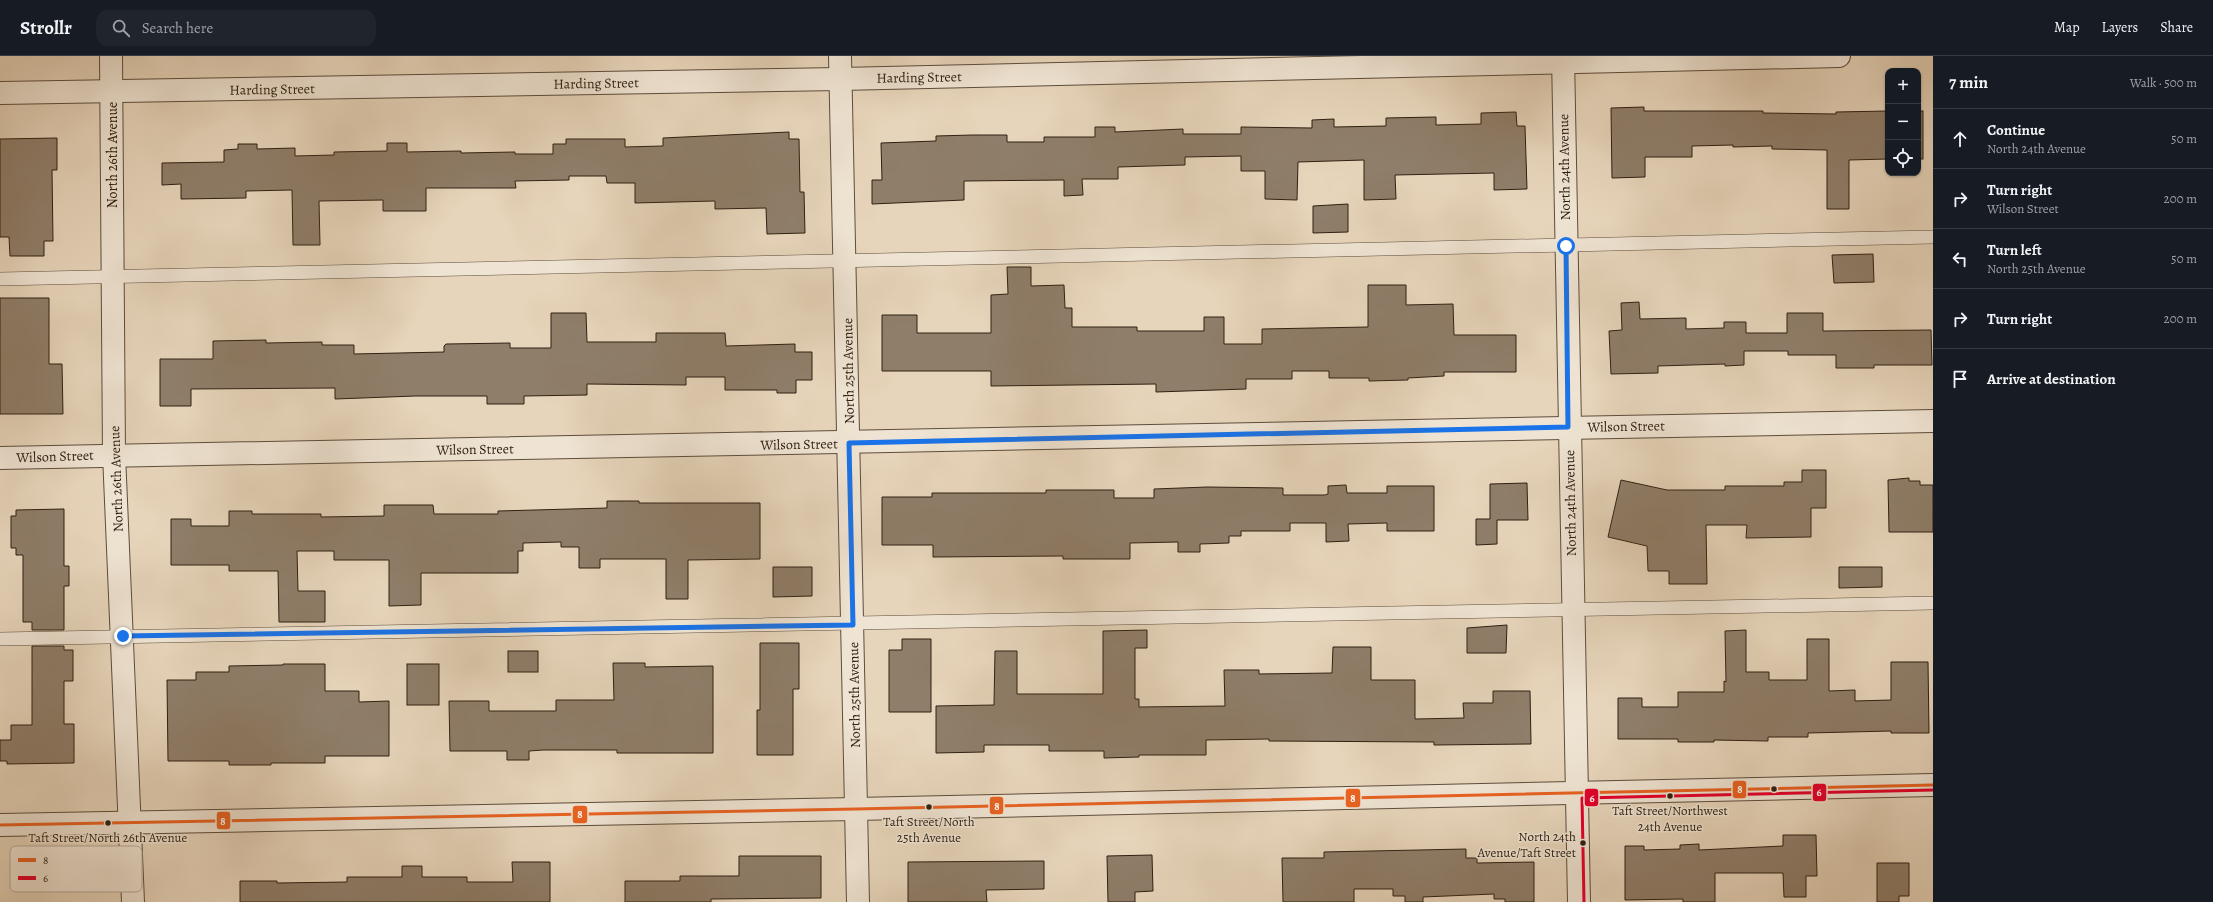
<!DOCTYPE html>
<html lang="en">
<head>
<meta charset="utf-8">
<style>
	:root { --surface:#171b24; --page:#20242c; --text:#f1f3f6; --muted:#9ea1a6; --line:#363941 }
	body { margin:0; font-family:Alegreya,serif; background:var(--page); color:var(--text) }
	.controls { position:absolute; right:12px; top:12px; display:grid; overflow:hidden; border-radius:8px; box-shadow:0 1px 3px #0004 }
	.controls button { width:36px; height:36px; display:grid; place-items:center; padding:0; border:0; border-bottom:1px solid var(--line); background:var(--surface); color:var(--text); font:20px sans-serif }
	.stop { position:absolute; width:12px; height:12px; margin:-9px; border:3px solid #1a73e8; border-radius:50%; background:#fff }
	.stop.end { background:#1a73e8; border-color:#fff; box-shadow:0 1px 4px #0008 }
	.list { margin:0; padding:0; list-style:none }
	h2 { display:flex; justify-content:space-between; align-items:center; height:52px; margin:0; padding:0 16px; font-size:17px }
	h2 small { font-size:13px; font-weight:400; color:var(--muted) }
	.list li { display:grid; grid-template-columns:26px 1fr auto; gap:12px; align-items:center; box-sizing:border-box; height:60px; padding:0 16px; border-top:1px solid var(--line) }
	.list b { display:block; font-size:15px; white-space:nowrap }
	.list p { margin:0; font-size:13px; white-space:nowrap; color:var(--muted) }
	.list em { font-size:13px; font-style:normal; color:var(--muted) }
	.icon { flex:none; width:22px; height:22px; fill:none; stroke:currentColor; stroke-width:2; stroke-linecap:round; stroke-linejoin:round }
	.map { position:relative; flex:none; width:1933px; height:846px; overflow:hidden }
	header { display:flex; align-items:center; gap:24px; box-sizing:border-box; height:56px; padding:0 20px; background:var(--surface); border-bottom:1px solid var(--line) }
	header strong { font-size:19px }
	nav { display:flex; gap:22px; margin-inline-start:auto; font-size:14px }
	.search { width:280px; height:36px; background:var(--page); display:flex; align-items:center; gap:10px; box-sizing:border-box; padding:0 14px; border-radius:12px; color:var(--muted); font-size:15px }
	main { display:flex }
	aside { flex:1; background:var(--surface) }
	.map>svg:first-child { display:block }
	.building { fill:#8f7e6a; stroke:#2f2012 }
	.lines { fill:none; stroke-linecap:round; stroke-linejoin:round }
	.service-casing { stroke:#5d4d3c; stroke-width:14 }
	.minor-casing { stroke:#5d4d3c; stroke-width:24 }
	.tertiary-casing { stroke:#5d4d3c; stroke-width:24 }
	.service { stroke:#efe4d3; stroke-width:13 }
	.minor { stroke:#efe4d3; stroke-width:22 }
	.tertiary { stroke:#efe4d3; stroke-width:22 }
	.bus-1-casing { stroke:#efe4d3; stroke-width:6 }
	.bus-2-casing { stroke:#efe4d3; stroke-width:6 }
	.bus-1 { stroke:#e86221; stroke-width:3 }
	.bus-2 { stroke:#e4002b; stroke-width:3 }
	.route { stroke:#1a73e8; stroke-width:5 }
	.bus-dot { fill:#2f2012; stroke:#efe4d3; stroke-width:1.5 }
	.labels { text-anchor:middle; stroke-width:3; stroke-linejoin:round; paint-order:stroke }
	.bus-label { font-size:13px; fill:#2f2012; stroke:#efe4d3 }
	.street-label { font-size:14px; fill:#2f2012; stroke:#efe4d3 }
	.key { fill:#efe4d3; stroke:#b5a999; stroke-width:1 }
	.key-label { font-size:11px; fill:#2f2012 }
	.line-badge { stroke:#efe4d3; stroke-width:1.5 }
	.badge-label { font-size:11px; text-anchor:middle; font-weight:bold; fill:#fff }
</style>
</head>
<body>
<header>
<strong>Strollr</strong>
<div class="search"><svg class="icon" aria-label="search" viewBox="0 0 24 24"><circle cx="10" cy="10" r="6"/><path d="M15 15l6 6"/></svg>Search here</div>
<nav><a>Map</a><a>Layers</a><a>Share</a></nav>
</header>
<main>
<div class="map">
<svg width="1933" height="846" viewBox="0 0 1933 846">
	<rect width="100%" height="100%" fill="#e7d5bb"/>
	<filter id="stains"><feTurbulence type="fractalNoise" baseFrequency=".005" numOctaves="4"/><feColorMatrix values="0 0 0 0 .2 0 0 0 0 .09 0 0 0 0 .02 0 0 0 .5 -.17"/></filter>
	<radialGradient id="worn" r=".72"><stop offset=".6" stop-color="#630" stop-opacity="0"/><stop offset="1" stop-color="#630" stop-opacity=".3"/></radialGradient>
	<!-- building -->
	<g class="building">
		<polygon points="1644,51 1644,55 1763,55 1763,57 1836,58 1836,56 1888,55 1888,103 1849,104 1849,153 1827,153 1827,94 1772,93 1772,90 1733,91 1733,89 1692,90 1692,101 1645,101 1645,121 1612,122 1611,52"/>
		<rect x="1918" y="55" width="5" height="48"/>
		<polygon points="1516,56 1517,70 1525,70 1527,133 1494,134 1494,117 1395,119 1396,143 1364,144 1364,104 1298,106 1297,144 1265,143 1265,115 1241,115 1241,100 1185,101 1185,109 1118,111 1118,123 1082,123 1083,139 1064,140 1064,124 964,125 964,144 872,148 872,124 882,124 881,87 936,85 936,80 972,79 1007,79 1007,86 1044,86 1044,81 1095,81 1095,71 1115,71 1115,76 1183,73 1183,78 1241,78 1241,71 1312,72 1312,64 1334,63 1334,71 1386,70 1386,62 1436,61 1436,69 1481,68 1481,57"/>
		<polygon points="789,76 789,83 799,83 800,136 804,136 805,177 767,178 766,152 715,153 715,145 635,147 635,127 607,127 606,120 569,120 569,124 515,125 516,132 426,132 426,155 383,155 383,144 319,145 320,189 293,189 292,134 246,135 246,142 181,143 181,128 162,129 162,107 224,106 224,94 238,93 238,88 257,88 257,93 295,92 295,100 334,99 334,96 387,95 387,87 407,87 407,96 461,95 461,97 515,96 515,98 553,98 553,88 566,88 566,83 625,83 625,91 663,90 663,82"/>
		<polygon points="57,82 57,114 52,114 53,185 44,185 44,200 10,200 9,181 0,181 0,83"/>
		<polygon points="1348,148 1348,176 1313,177 1313,150"/>
		<polygon points="1873,198 1874,226 1834,227 1832,199"/>
		<polygon points="1007,211 1031,211 1031,230 1064,229 1065,252 1072,252 1072,271 1137,271 1137,275 1204,275 1204,261 1224,261 1224,288 1262,288 1262,273 1368,271 1368,229 1406,229 1406,249 1453,248 1454,279 1516,279 1516,316 1444,316 1444,320 1408,322 1408,324 1369,325 1369,322 1329,322 1329,315 1292,315 1292,323 1246,323 1246,333 1156,336 1156,328 991,330 991,315 882,315 882,259 917,259 917,277 991,277 991,239 1008,238"/>
		<polygon points="0,242 49,242 49,308 62,308 63,358 0,358"/>
		<polygon points="1639,246 1640,263 1686,262 1686,273 1724,272 1724,266 1746,266 1746,277 1787,277 1787,257 1823,257 1823,275 1931,274 1932,309 1874,309 1874,312 1836,312 1836,299 1788,299 1788,295 1744,295 1744,309 1725,310 1725,308 1658,310 1658,317 1611,318 1609,275 1622,274 1621,247"/>
		<polygon points="551,257 586,257 587,286 656,286 656,277 725,277 726,290 795,288 795,296 812,296 812,324 796,324 796,337 777,337 777,334 725,334 725,321 686,321 686,329 587,328 587,339 524,340 524,348 487,348 487,340 415,340 335,343 335,332 191,333 191,350 160,350 160,303 213,303 213,285 266,284 266,287 322,286 322,289 354,289 354,298 444,296 444,290 446,288 510,287 510,292 551,292"/>
		<polygon points="1802,414 1826,414 1826,452 1811,452 1811,481 1746,482 1747,469 1706,469 1707,528 1669,528 1669,515 1648,515 1647,490 1608,481 1621,424 1667,434 1725,434 1725,430 1784,430 1784,426 1802,426"/>
		<polygon points="1909,422 1909,425 1920,425 1920,429 1933,429 1933,476 1889,476 1888,424"/>
		<polygon points="1527,427 1528,464 1497,464 1497,488 1476,489 1476,463 1490,463 1490,428"/>
		<polygon points="1346,429 1347,437 1387,437 1387,430 1434,430 1434,475 1387,475 1387,467 1348,468 1349,485 1326,486 1326,467 1290,467 1290,475 1241,475 1241,480 1229,480 1229,487 1200,488 1200,496 1178,496 1178,486 1130,487 1130,503 1063,503 1063,500 933,501 933,489 882,489 882,441 932,441 932,437 1046,437 1046,434 1114,434 1114,442 1154,442 1154,433 1207,431 1283,432 1283,439 1325,439 1328,438 1328,430"/>
		<polygon points="607,445 639,445 639,447 760,447 760,503 688,504 688,543 666,543 666,503 600,503 600,512 579,512 579,491 561,491 561,486 523,487 523,495 518,495 518,517 421,517 421,549 389,550 389,504 334,504 334,495 297,495 298,535 325,535 325,566 279,566 278,515 229,515 229,509 171,509 171,463 191,463 191,470 229,470 229,455 252,455 252,458 321,458 321,461 384,460 384,449 433,449 434,458 498,458 498,455 607,452"/>
		<polygon points="64,453 64,510 69,510 69,530 64,530 64,574 32,574 32,566 23,566 23,499 16,499 16,492 11,492 11,460 16,460 16,454"/>
		<polygon points="773,511 812,511 812,540 773,541"/>
		<polygon points="1839,511 1882,511 1882,531 1839,532"/>
		<polygon points="1507,569 1506,597 1467,597 1467,572"/>
		<polygon points="1147,574 1147,592 1135,592 1135,643 1139,643 1139,651 1225,650 1224,614 1259,614 1259,618 1332,617 1333,591 1371,591 1371,624 1415,624 1415,663 1464,662 1463,647 1493,647 1493,635 1530,635 1531,688 1434,689 1434,686 1269,685 1269,683 1206,684 1206,699 1139,699 1139,701 1104,702 1104,695 1049,695 1049,689 984,689 984,696 936,697 936,650 994,649 995,595 1017,595 1017,638 1103,638 1103,575"/>
		<polygon points="1746,574 1746,616 1769,616 1769,624 1807,624 1807,583 1829,583 1829,635 1855,634 1855,645 1891,644 1891,606 1928,606 1929,677 1891,677 1891,675 1808,677 1808,681 1768,681 1768,685 1714,684 1714,686 1678,686 1678,683 1618,683 1618,642 1642,642 1642,651 1678,651 1678,636 1724,636 1724,625 1726,626 1725,575"/>
		<polygon points="902,583 931,583 931,656 889,656 889,594 902,594"/>
		<polygon points="760,587 799,587 799,633 793,633 793,699 757,699 757,654 760,654"/>
		<polygon points="32,590 64,590 64,594 73,594 73,625 64,625 64,668 74,668 74,707 7,708 7,705 0,705 0,684 11,684 11,669 32,669"/>
		<rect x="508" y="595" width="30" height="21"/>
		<polygon points="613,607 645,607 645,611 713,610 713,697 617,697 617,694 543,694 529,695 529,704 507,704 507,695 450,695 449,645 489,645 489,655 556,655 556,644 614,644"/>
		<polygon points="283,608 325,608 325,635 359,635 359,646 389,645 389,700 325,700 325,707 271,707 271,709 229,709 229,705 168,705 167,624 196,624 196,616 229,616 229,610 283,609"/>
		<rect x="407" y="608" width="32" height="41"/>
		<polygon points="1783,779 1816,779 1817,820 1806,820 1806,841 1784,841 1783,817 1715,817 1715,846 1683,846 1683,843 1625,844 1625,790 1644,790 1644,794 1680,793 1680,789 1699,788 1699,794 1783,790"/>
		<polygon points="1466,793 1466,802 1477,802 1477,807 1534,806 1534,846 1505,846 1505,843 1494,843 1494,838 1423,841 1423,846 1405,846 1405,840 1393,840 1393,833 1354,833 1354,846 1283,846 1282,802 1324,802 1324,796"/>
		<polygon points="1152,799 1153,835 1135,836 1135,846 1108,846 1107,800"/>
		<polygon points="739,800 821,800 821,842 711,843 711,846 625,846 625,825 680,825 680,820 739,820"/>
		<polygon points="1044,805 1044,833 986,834 987,846 908,846 908,806"/>
		<polygon points="512,806 550,806 550,846 240,846 240,825 277,825 277,827 347,826 347,821 402,821 402,810 422,810 422,821 467,821 467,826 513,826"/>
		<polygon points="1877,807 1909,807 1909,840 1899,840 1899,846 1877,846"/>
	</g>
	<g class="lines">
		<defs>
			<g id="service">
				<polyline points="0,223 1933,181"/>
				<polyline points="0,583 1933,547"/>
			</g>
			<g id="minor">
				<polyline points="840,0 858,846"/>
				<polyline points="0,37 840,23 1839,0"/>
				<polyline points="0,402 1933,365"/>
			</g>
			<g id="tertiary">
				<polyline points="111,0 114,398 133,846"/>
				<polyline points="1563,0 1579,846"/>
				<polyline points="0,769 856,753 1933,729"/>
			</g>
		</defs>
		<!-- service casing -->
		<use href="#service" class="service-casing"/>
		<!-- minor casing -->
		<use href="#minor" class="minor-casing"/>
		<!-- tertiary casing -->
		<use href="#tertiary" class="tertiary-casing"/>
		<!-- service -->
		<use href="#service" class="service"/>
		<!-- minor -->
		<use href="#minor" class="minor"/>
		<!-- tertiary -->
		<use href="#tertiary" class="tertiary"/>
		<defs>
			<polyline id="bus-1" points="0,769 856,753 1933,729"/>
			<polyline id="bus-2" points="1584,846 1582,742 1933,734"/>
		</defs>
		<!-- bus-1 casing -->
		<use href="#bus-1" class="bus-1-casing"/>
		<!-- bus-2 casing -->
		<use href="#bus-2" class="bus-2-casing"/>
		<!-- bus-1 -->
		<use href="#bus-1" class="bus-1"/>
		<!-- bus-2 -->
		<use href="#bus-2" class="bus-2"/>
	</g>
	<g class="lines">
		<!-- route -->
		<polyline class="route" points="123,580 853,569 849,387 1568,371 1566,190"/>
	</g>
	<!-- markers -->
	<g class="bus-dot">
		<circle cx="1774" cy="733" r="3.5"/>
		<circle cx="1670" cy="740" r="3.5"/>
		<circle cx="929" cy="751" r="3.5"/>
		<circle cx="108" cy="767" r="3.5"/>
		<circle cx="1583" cy="787" r="3.5"/>
	</g>
	<g class="labels">
		<!-- bus labels -->
		<g class="bus-label">
			<text x="1670" y="759">Taft Street/Northwest<tspan x="1670" dy="16">24th Avenue</tspan></text>
			<text x="929" y="770">Taft Street/North<tspan x="929" dy="16">25th Avenue</tspan></text>
			<text x="1576" y="785" text-anchor="end">North 24th<tspan x="1576" dy="16">Avenue/Taft Street</tspan></text>
			<text x="108" y="786">Taft Street/North 26th Avenue</text>
		</g>
		<!-- street labels -->
		<g class="street-label">
			<text transform="translate(919 21) rotate(-1)" y="5">Harding Street</text>
			<text transform="translate(596 27) rotate(-1)" y="5">Harding Street</text>
			<text transform="translate(272 33) rotate(-1)" y="5">Harding Street</text>
			<text transform="translate(112 99) rotate(-90)" y="5">North 26th Avenue</text>
			<text transform="translate(1564 111) rotate(-91)" y="5">North 24th Avenue</text>
			<text transform="translate(848 315) rotate(-91)" y="5">North 25th Avenue</text>
			<text transform="translate(1626 370) rotate(-1)" y="5">Wilson Street</text>
			<text transform="translate(799 388) rotate(-1)" y="5">Wilson Street</text>
			<text transform="translate(475 393) rotate(-1)" y="5">Wilson Street</text>
			<text transform="translate(55 400) rotate(-2)" y="5">Wilson Street</text>
			<text transform="translate(116 423) rotate(-92)" y="5">North 26th Avenue</text>
			<text transform="translate(1570 447) rotate(-91)" y="5">North 24th Avenue</text>
			<text transform="translate(854 639) rotate(-91)" y="5">North 25th Avenue</text>
		</g>
	</g>
	<!-- legend -->
	<rect x="10" y="790" width="132" height="46" rx="6" class="key"/>
	<rect x="18" y="802" width="18" height="4" fill="#e86221"/>
	<rect x="18" y="820" width="18" height="4" fill="#e4002b"/>
	<g class="key-label">
		<text x="43" y="808">8</text>
		<text x="43" y="826">6</text>
	</g>
	<g class="line-badge">
		<rect x="1732" y="724" width="15" height="19" rx="4" fill="#e86221"/>
		<rect x="1812" y="727" width="15" height="19" rx="4" fill="#e4002b"/>
		<rect x="1584" y="732" width="15" height="19" rx="4" fill="#e4002b"/>
		<rect x="1345" y="732" width="16" height="20" rx="4" fill="#e86221"/>
		<rect x="989" y="740" width="15" height="19" rx="4" fill="#e86221"/>
		<rect x="572" y="749" width="16" height="19" rx="4" fill="#e86221"/>
		<rect x="216" y="755" width="15" height="19" rx="4" fill="#e86221"/>
	</g>
	<g class="badge-label">
		<text x="1740" y="737">8</text>
		<text x="1819" y="740">6</text>
		<text x="1592" y="746">6</text>
		<text x="1353" y="746">8</text>
		<text x="997" y="754">8</text>
		<text x="580" y="762">8</text>
		<text x="223" y="769">8</text>
	</g>
	<rect width="100%" height="100%" filter="url(#stains)"/>
	<rect width="100%" height="100%" fill="url(#worn)"/>
</svg>
<div class="controls">
<button>+</button>
<button>−</button>
<button><svg class="icon" aria-label="locate" viewBox="0 0 24 24"><circle cx="12" cy="12" r="6"/><path d="M12 2v4M12 18v4M2 12h4M18 12h4"/></svg></button>
</div>
<div class="stop" style="left:1566px;top:190px"></div>
<div class="stop end" style="left:123px;top:580px"></div>
</div>
<aside>
<h2>7 min<small>Walk · 500 m</small></h2>
<ul class="list">
<li><svg class="icon" aria-label="ahead" viewBox="0 0 24 24"><path d="M12 20V5M6 11l6-6 6 6"/></svg><div><b>Continue</b><p>North 24th Avenue</p></div><em>50 m</em></li>
<li><svg class="icon" aria-label="right" viewBox="0 0 24 24"><path d="M7 20v-9h11M14 6l5 5-5 5"/></svg><div><b>Turn right</b><p>Wilson Street</p></div><em>200 m</em></li>
<li><svg class="icon" aria-label="left" viewBox="0 0 24 24"><path d="M17 20v-9H6M10 6l-5 5 5 5"/></svg><div><b>Turn left</b><p>North 25th Avenue</p></div><em>50 m</em></li>
<li><svg class="icon" aria-label="right" viewBox="0 0 24 24"><path d="M7 20v-9h11M14 6l5 5-5 5"/></svg><div><b>Turn right</b></div><em>200 m</em></li>
<li><svg class="icon" aria-label="arrive" viewBox="0 0 24 24"><path d="M6 21V4h12l-3 4 3 4H6"/></svg><div><b>Arrive at destination</b></div></li>
</ul>
</aside>
</main>
</body>
</html>
